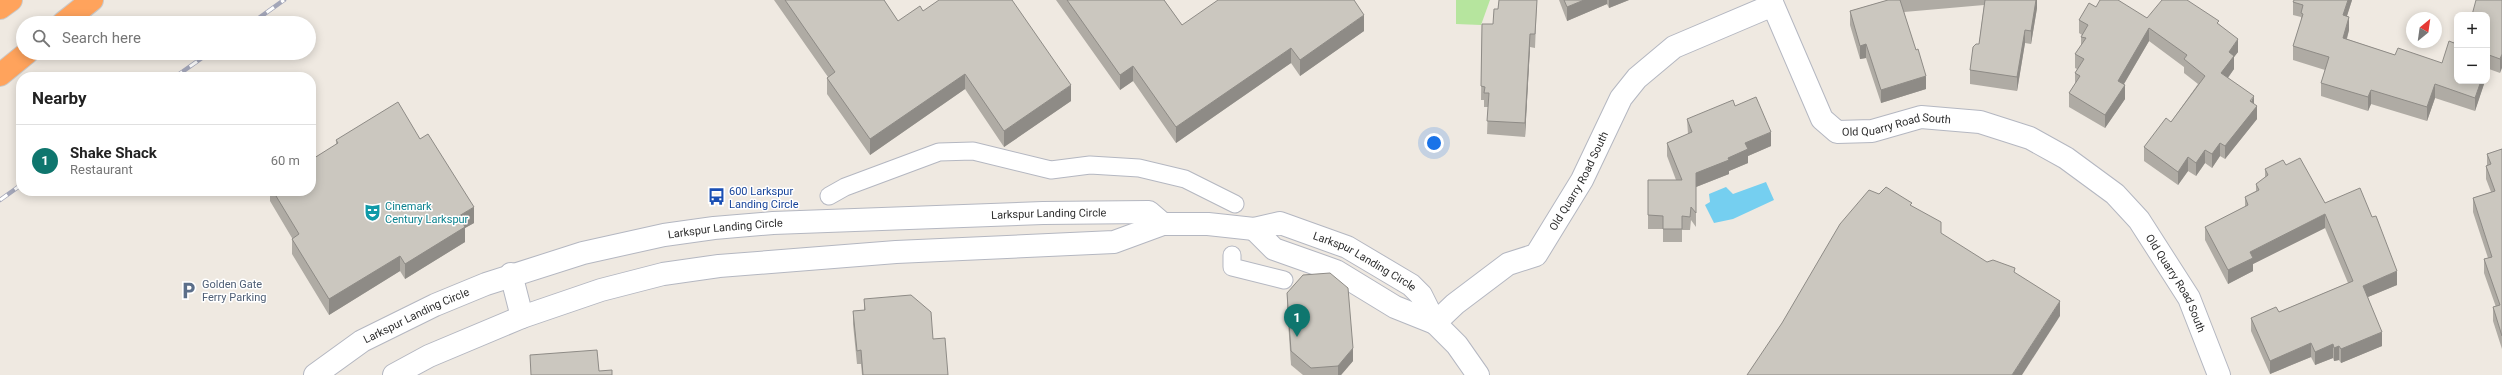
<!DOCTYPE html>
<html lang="en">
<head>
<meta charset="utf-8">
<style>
	:root { --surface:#fff; --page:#f6f6f6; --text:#222; --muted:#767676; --line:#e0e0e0; --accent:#0f766e }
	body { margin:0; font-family:Roboto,sans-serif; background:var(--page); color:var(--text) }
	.controls { position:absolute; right:12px; top:12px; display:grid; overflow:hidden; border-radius:8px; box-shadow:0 2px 10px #0003 }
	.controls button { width:36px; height:36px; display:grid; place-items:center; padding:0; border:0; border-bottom:1px solid var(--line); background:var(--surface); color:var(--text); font:20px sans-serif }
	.compass { position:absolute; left:2406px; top:12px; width:36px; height:36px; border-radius:50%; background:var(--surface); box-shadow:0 2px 10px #0003; rotate:29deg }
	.you { position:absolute; left:1434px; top:143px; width:14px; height:14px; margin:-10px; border:3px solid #fff; border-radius:50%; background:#1a73e8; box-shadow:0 0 0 6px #1a73e833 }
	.badge { display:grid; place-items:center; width:26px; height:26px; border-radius:50%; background:var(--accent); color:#fff; font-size:13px; font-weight:700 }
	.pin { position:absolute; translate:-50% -33px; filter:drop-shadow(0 1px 2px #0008) }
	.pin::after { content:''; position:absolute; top:21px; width:14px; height:12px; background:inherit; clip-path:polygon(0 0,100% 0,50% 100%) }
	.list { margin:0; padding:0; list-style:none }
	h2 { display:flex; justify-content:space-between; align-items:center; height:52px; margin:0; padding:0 16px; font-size:17px }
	h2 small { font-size:13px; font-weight:400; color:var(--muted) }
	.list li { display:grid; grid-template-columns:26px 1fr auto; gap:12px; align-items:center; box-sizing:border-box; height:72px; padding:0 16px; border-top:1px solid var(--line) }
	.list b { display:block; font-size:15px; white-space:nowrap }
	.list p { margin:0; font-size:13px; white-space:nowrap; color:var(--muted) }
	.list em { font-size:13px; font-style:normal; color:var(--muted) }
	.icon { flex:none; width:22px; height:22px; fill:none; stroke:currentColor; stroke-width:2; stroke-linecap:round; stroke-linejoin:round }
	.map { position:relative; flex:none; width:2502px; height:375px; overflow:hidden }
	.search { position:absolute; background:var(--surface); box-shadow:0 2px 10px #0003; left:16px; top:16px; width:300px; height:44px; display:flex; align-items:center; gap:10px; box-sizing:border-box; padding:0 14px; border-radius:22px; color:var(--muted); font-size:15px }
	.panel { position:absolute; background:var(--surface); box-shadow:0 2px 10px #0003; left:16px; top:72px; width:300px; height:124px; border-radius:16px }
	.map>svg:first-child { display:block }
	.green { fill:#b6e59e }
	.water { fill:#75cff0 }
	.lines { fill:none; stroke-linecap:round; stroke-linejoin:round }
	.pedestrian-casing { stroke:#b4b7c1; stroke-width:19 }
	.minor-casing { stroke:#b4b7c1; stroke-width:24 }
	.secondary-casing { stroke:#b4b7c1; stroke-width:24 }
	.motorway-casing { stroke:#c9c9c9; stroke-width:24 }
	.pedestrian { stroke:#fff; stroke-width:17 }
	.minor { stroke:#fff; stroke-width:22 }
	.secondary { stroke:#fff; stroke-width:22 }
	.motorway { stroke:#ffa35c; stroke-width:22 }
	.rail-casing { stroke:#a3a6b8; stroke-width:4.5 }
	.rail { stroke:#fff; stroke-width:3; stroke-dasharray:9; stroke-linecap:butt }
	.wall { fill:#afaba4 }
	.shaded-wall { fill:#8e8b86 }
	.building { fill:#cbc7bf; stroke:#8e8b86 }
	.labels { text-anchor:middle; stroke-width:3; stroke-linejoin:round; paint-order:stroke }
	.street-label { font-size:11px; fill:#2e2e2e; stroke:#fff }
	.transit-label { font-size:11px; fill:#164399; stroke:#fff; text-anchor:start }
	.culture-label { font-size:11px; fill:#0d838f; stroke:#fff; text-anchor:start }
	.service-label { font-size:11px; fill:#4e5e75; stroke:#fff; text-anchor:start }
</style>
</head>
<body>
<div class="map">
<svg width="2502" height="375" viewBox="0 0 2502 375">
	<rect width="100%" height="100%" fill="#efe9e1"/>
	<!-- green -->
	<polygon class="green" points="1456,0 1490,0 1481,25 1456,24"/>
	<!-- water -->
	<polygon class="water" points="1766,182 1774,200 1733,219 1714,223 1705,205 1710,202 1709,194 1726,187 1733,194"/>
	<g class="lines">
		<defs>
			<g id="pedestrian">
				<polyline points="829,196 845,187 939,152 973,151 1051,170 1090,165 1139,168 1185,179 1235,204"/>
				<polyline points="1232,255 1232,267 1284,280"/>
			</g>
			<g id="minor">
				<path id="s1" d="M 1435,323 L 1455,304 L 1508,264 L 1536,255 L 1582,180 L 1621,98 L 1637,78 L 1674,47 L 1773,5 L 1822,119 L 1837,132 L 1872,131 L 1921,117 L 1980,122 L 2030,138 L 2066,158 L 2115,194 L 2139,220 L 2189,298 L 2219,375"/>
			</g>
			<g id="secondary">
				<polyline points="1254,229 1274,249 1336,271 1395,307 1435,323"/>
				<polyline points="511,274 522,317"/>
				<path id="s2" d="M 315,375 L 362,341 L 435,305 L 486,284 L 583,253 L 664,235 L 714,228 L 773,223 L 1043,213 L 1149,212 L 1163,224"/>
				<path id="s3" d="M 394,375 L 429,356 L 522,317 L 601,290 L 663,274 L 719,266 L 896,252 L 1114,242 L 1163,224 L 1208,224 L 1254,229 L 1280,223 L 1347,247 L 1411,285 L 1421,295 L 1435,323 L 1457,345 L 1478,375"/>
			</g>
			<g id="motorway">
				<polyline points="0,8 11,0"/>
				<polyline points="63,23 92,0"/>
				<polyline points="0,75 27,53"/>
			</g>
		</defs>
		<!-- pedestrian casing -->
		<use href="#pedestrian" class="pedestrian-casing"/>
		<!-- minor casing -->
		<use href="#minor" class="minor-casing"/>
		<!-- secondary casing -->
		<use href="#secondary" class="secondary-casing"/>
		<!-- motorway casing -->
		<use href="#motorway" class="motorway-casing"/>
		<!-- pedestrian -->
		<use href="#pedestrian" class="pedestrian"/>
		<!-- minor -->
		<use href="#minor" class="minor"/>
		<!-- secondary -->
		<use href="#secondary" class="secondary"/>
		<!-- motorway -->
		<use href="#motorway" class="motorway"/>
		<defs>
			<g id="rail">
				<polyline points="252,23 284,0"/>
				<polyline points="175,77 209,53"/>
				<polyline points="0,200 21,185"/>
			</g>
		</defs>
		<!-- rail casing -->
		<use href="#rail" class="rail-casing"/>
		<!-- rail -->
		<use href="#rail" class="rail"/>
	</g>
	<!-- wall -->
	<g class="wall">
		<polygon points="774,0 884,0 898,21 923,11 1071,101 1004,147 965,89 870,155 827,94 827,78 828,77"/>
		<polygon points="1056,0 1164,0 1182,25 1364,31 1300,76 1291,63 1176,143 1133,81 1120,90"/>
		<polygon points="1499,0 1537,0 1535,48 1530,47 1525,137 1487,134 1488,107 1484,107 1484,100 1481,100 1482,24 1493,24 1498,9"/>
		<polygon points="1559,0 1629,0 1609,8 1607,4 1567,21"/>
		<polygon points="1888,0 2037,0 2037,8 2031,44 2025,43 2017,91 1970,84 1970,70 1979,44 1984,5 1904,12 1926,89 1881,103 1866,58 1860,59 1850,25 1850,11"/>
		<polygon points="2352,0 2347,16 2349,30 2347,39 2395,55 2485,81 2475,111 2435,98 2427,121 2371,104 2368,111 2321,96 2321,83 2325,70 2293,60 2293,46 2301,22 2301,17 2293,15 2293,2"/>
		<polygon points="2502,0 2500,73 2489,69 2487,75 2487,15"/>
		<polygon points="2096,7 2147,18 2219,24 2238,52 2234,57 2234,69 2228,78 2254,104 2257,119 2225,159 2220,156 2212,168 2205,163 2196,176 2188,171 2178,185 2144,161 2144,147 2171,122 2198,84 2184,73 2184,67 2149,41 2124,84 2125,99 2105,128 2069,107 2069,93 2075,84 2075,73 2077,69 2075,68 2075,54 2081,46 2081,37 2082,35 2079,33 2079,20"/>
		<polygon points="1735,106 1771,146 1748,156 1748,163 1729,171 1729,174 1696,187 1696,227 1691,220 1690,230 1682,230 1682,242 1663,242 1663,229 1648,229 1648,180 1676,180 1667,156 1667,143 1688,134 1687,119"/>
		<polygon points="420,139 474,223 465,228 465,242 405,279 400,271 329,315 292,254 292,238 270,201 270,191 311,191 336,144 336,140"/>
		<polygon points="2502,149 2502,349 2493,321 2493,307 2496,307 2484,273 2484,259 2488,258 2473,212 2473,198 2491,192 2486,179 2486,166 2487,165 2487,154"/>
		<polygon points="2286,165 2325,203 2397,285 2368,297 2382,346 2341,363 2339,360 2334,361 2333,358 2315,365 2311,357 2270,374 2251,331 2251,318 2279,312 2348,283 2325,228 2253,264 2253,271 2228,284 2205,240 2205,227 2245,207 2245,197 2256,191 2256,184 2265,178 2265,169"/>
		<polygon points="1287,293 1353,361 1341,375 1303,375 1291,365 1287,307"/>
		<polygon points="864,299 933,339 948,375 862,375 861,364 857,364 853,324 853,311 864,310"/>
	</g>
	<!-- shaded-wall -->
	<g class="shaded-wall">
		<polygon points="1584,0 1607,0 1607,4 1567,21 1567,7"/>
		<polygon points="1609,0 1629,0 1609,8"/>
		<polygon points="2036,0 2037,0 2037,8 2031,44 2031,31"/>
		<polygon points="2348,0 2352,0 2343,28 2343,15"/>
		<polygon points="1364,15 1364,31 1300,76 1300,60"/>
		<polygon points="2349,17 2349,30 2343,51 2343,38"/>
		<polygon points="2149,28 2149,41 2118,94 2118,81"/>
		<polygon points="2025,30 2025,43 2017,91 2017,77"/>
		<polygon points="1530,34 1530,47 1525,137 1525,123"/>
		<polygon points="2238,39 2238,52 2234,57 2234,69 2221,87 2221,73 2229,52"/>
		<polygon points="1866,44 1866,58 1860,59 1860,46"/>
		<polygon points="1291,48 1291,63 1176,143 1176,127"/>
		<polygon points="2502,54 2502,68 2500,73 2500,59"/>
		<polygon points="2489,55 2489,69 2487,75 2487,62"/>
		<polygon points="1133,66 1133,81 1120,90 1120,75"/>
		<polygon points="965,74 965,89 870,155 870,139"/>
		<polygon points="1926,76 1926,89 1881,103 1881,90"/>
		<polygon points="2481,81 2485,81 2475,111 2475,98"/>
		<polygon points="2435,84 2435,98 2427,121 2427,107"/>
		<polygon points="1071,85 1071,101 1004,147 1004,131"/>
		<polygon points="2125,85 2125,99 2105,128 2105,115"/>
		<polygon points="2371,90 2371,104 2368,111 2368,97"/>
		<polygon points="2254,96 2254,109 2257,106 2257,119 2225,159 2225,146"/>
		<polygon points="1771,132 1771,146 1748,156 1748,163 1729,171 1729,174 1696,187 1696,227 1696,173 1728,158 1745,143"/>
		<polygon points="2220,143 2220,156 2212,168 2212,154"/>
		<polygon points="2205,150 2205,163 2196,176 2196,163"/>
		<polygon points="2188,157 2188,171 2178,185 2178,172"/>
		<polygon points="474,207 474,223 465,228 465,242 405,279 405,264 459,216"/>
		<polygon points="2325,214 2325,228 2253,264 2253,271 2228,284 2228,270 2250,252"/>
		<polygon points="400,256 400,271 329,315 329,299"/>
		<polygon points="2397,271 2397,285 2363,299 2363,286"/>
		<polygon points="2060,301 2060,316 2022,375 2012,375"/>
		<polygon points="2382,332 2382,346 2341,363 2341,349"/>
		<polygon points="2311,343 2311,357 2270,374 2270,361"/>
		<polygon points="2333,344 2333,358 2315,365 2315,352"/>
		<polygon points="2339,346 2339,360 2334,361 2334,348"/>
		<polygon points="1353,348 1353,361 1341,375 1338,375 1338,366"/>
	</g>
	<!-- building -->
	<g class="building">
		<polygon points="785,0 884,0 898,21 920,6 923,11 939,0 1012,0 1071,85 1004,131 965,74 870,139 827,78 835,72"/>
		<polygon points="1067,0 1164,0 1182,25 1218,0 1354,0 1364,15 1300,60 1291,48 1176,127 1133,66 1120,75"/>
		<polygon points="1499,0 1537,0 1535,34 1530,34 1525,123 1487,121 1489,93 1484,93 1485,87 1481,86 1482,24 1493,24 1494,9 1498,9"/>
		<polygon points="1564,0 1584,0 1567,7"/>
		<polygon points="1888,0 1900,0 1916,50 1918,49 1926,76 1881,90 1866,44 1860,46 1850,11"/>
		<polygon points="1985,0 2036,0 2031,31 2025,30 2017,77 1970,70 1973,47 1976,44 1979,44"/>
		<polygon points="2100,0 2118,0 2147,18 2162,0 2187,0 2219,21 2217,23 2238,39 2229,52 2234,56 2221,73 2254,96 2250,101 2257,106 2225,146 2220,143 2212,154 2205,150 2196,163 2188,157 2178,172 2144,147 2166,118 2171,122 2205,76 2184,59 2187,55 2149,28 2118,81 2125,85 2105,115 2069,93 2080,76 2075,73 2084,59 2075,54 2086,38 2081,37 2088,25 2079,20 2089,3 2096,7"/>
		<polygon points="2294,0 2348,0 2343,15 2349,17 2343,38 2395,55 2398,48 2442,63 2449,41 2454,43 2457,33 2457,81 2481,81 2475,98 2435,84 2427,107 2371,90 2368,97 2321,83 2329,57 2293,46 2303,14 2301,13 2303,5 2293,2"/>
		<polygon points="2476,0 2502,0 2502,54 2500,59 2489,55 2487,62 2487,15 2472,15"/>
		<polygon points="1756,97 1771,132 1745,143 1748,149 1728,158 1729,160 1696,173 1696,213 1691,207 1690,217 1682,216 1682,229 1663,229 1663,216 1648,215 1648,180 1682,180 1667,143 1692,132 1687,119 1733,100 1735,106"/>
		<polygon points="398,102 420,139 428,134 474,207 459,216 465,227 405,264 400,256 329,299 292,239 299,234 273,191 311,191 311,160 338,143 336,140"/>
		<polygon points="2502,149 2502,336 2493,307 2500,305 2484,259 2492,257 2473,198 2495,191 2486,166 2491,164 2487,154"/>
		<polygon points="2300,158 2325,203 2360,188 2372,217 2376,216 2397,271 2363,286 2382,332 2341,349 2339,346 2334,348 2333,344 2315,352 2311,343 2270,361 2251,318 2276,307 2279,312 2353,281 2325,214 2250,252 2253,258 2228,270 2205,227 2248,205 2245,197 2259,190 2256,184 2268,175 2265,169 2283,160 2286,165"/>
		<polygon points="1886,187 1912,203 1910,205 1941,222 1941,233 1987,262 1993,260 2015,268 2014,272 2060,301 2012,375 1747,375 1782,323 1840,224 1869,190 1879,194"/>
		<polygon points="1330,273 1348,288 1353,348 1338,366 1311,368 1291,351 1287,293 1303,275"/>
		<polygon points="911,295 931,312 933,339 945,338 948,375 863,375 861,350 857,351 853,311 865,310 864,299"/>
		<polygon points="597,350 599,371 612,370 612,375 531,375 530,355"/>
	</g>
	<!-- icons -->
	<defs>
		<symbol id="bus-bare" viewBox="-9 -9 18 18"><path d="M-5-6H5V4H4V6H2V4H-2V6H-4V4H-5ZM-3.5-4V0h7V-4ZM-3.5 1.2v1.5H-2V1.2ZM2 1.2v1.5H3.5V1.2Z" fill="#1a4fb4" stroke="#fff" stroke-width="2.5" paint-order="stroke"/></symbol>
		<symbol id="theatre-bare" viewBox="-9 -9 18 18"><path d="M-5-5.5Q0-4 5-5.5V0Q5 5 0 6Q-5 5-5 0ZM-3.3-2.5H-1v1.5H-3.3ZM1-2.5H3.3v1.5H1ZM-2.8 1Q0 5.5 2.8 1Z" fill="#0f9aa8" stroke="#fff" stroke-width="2.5" paint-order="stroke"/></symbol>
		<symbol id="parking-bare" viewBox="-9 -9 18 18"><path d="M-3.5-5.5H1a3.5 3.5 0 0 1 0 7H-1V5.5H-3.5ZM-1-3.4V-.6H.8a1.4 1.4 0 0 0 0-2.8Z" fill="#5c6f8a" stroke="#fff" stroke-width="2.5" paint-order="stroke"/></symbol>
	</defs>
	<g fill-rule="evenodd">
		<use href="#bus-bare" x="704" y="184" width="25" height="25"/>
		<use href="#theatre-bare" x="360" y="200" width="25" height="25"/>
		<use href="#parking-bare" x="176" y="278" width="25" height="25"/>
	</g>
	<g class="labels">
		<!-- street labels -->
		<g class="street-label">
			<text dy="4" stroke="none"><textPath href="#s1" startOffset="688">Old Quarry Road South</textPath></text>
			<text dy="4" stroke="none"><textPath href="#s1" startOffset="209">Old Quarry Road South</textPath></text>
			<text dy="4" stroke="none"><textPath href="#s2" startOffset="765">Larkspur Landing Circle</textPath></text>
			<text dy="4" stroke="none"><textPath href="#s2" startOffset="441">Larkspur Landing Circle</textPath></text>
			<text dy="4" stroke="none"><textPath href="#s3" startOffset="1004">Larkspur Landing Circle</textPath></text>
			<text dy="4" stroke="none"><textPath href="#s1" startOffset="1036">Old Quarry Road South</textPath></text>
			<text dy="4" stroke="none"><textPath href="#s2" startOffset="118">Larkspur Landing Circle</textPath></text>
		</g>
		<!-- transit labels -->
		<g class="transit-label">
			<text x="729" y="195">600 Larkspur<tspan x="729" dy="13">Landing Circle</tspan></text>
		</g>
		<!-- culture labels -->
		<g class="culture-label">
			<text x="385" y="210">Cinemark<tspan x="385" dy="13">Century Larkspur</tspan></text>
		</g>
		<!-- service labels -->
		<g class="service-label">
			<text x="202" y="288">Golden Gate<tspan x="202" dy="13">Ferry Parking</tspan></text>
		</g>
	</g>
</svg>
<div class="controls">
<button>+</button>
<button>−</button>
</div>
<svg class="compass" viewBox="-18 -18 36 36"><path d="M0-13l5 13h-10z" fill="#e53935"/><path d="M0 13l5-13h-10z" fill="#767676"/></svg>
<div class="you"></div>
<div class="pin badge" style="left:1297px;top:337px">1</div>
<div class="search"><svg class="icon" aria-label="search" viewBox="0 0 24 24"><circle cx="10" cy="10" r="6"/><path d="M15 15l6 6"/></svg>Search here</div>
<section class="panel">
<h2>Nearby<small></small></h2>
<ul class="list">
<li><span class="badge">1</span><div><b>Shake Shack</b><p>Restaurant</p></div><em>60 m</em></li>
</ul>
</section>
</div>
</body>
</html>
